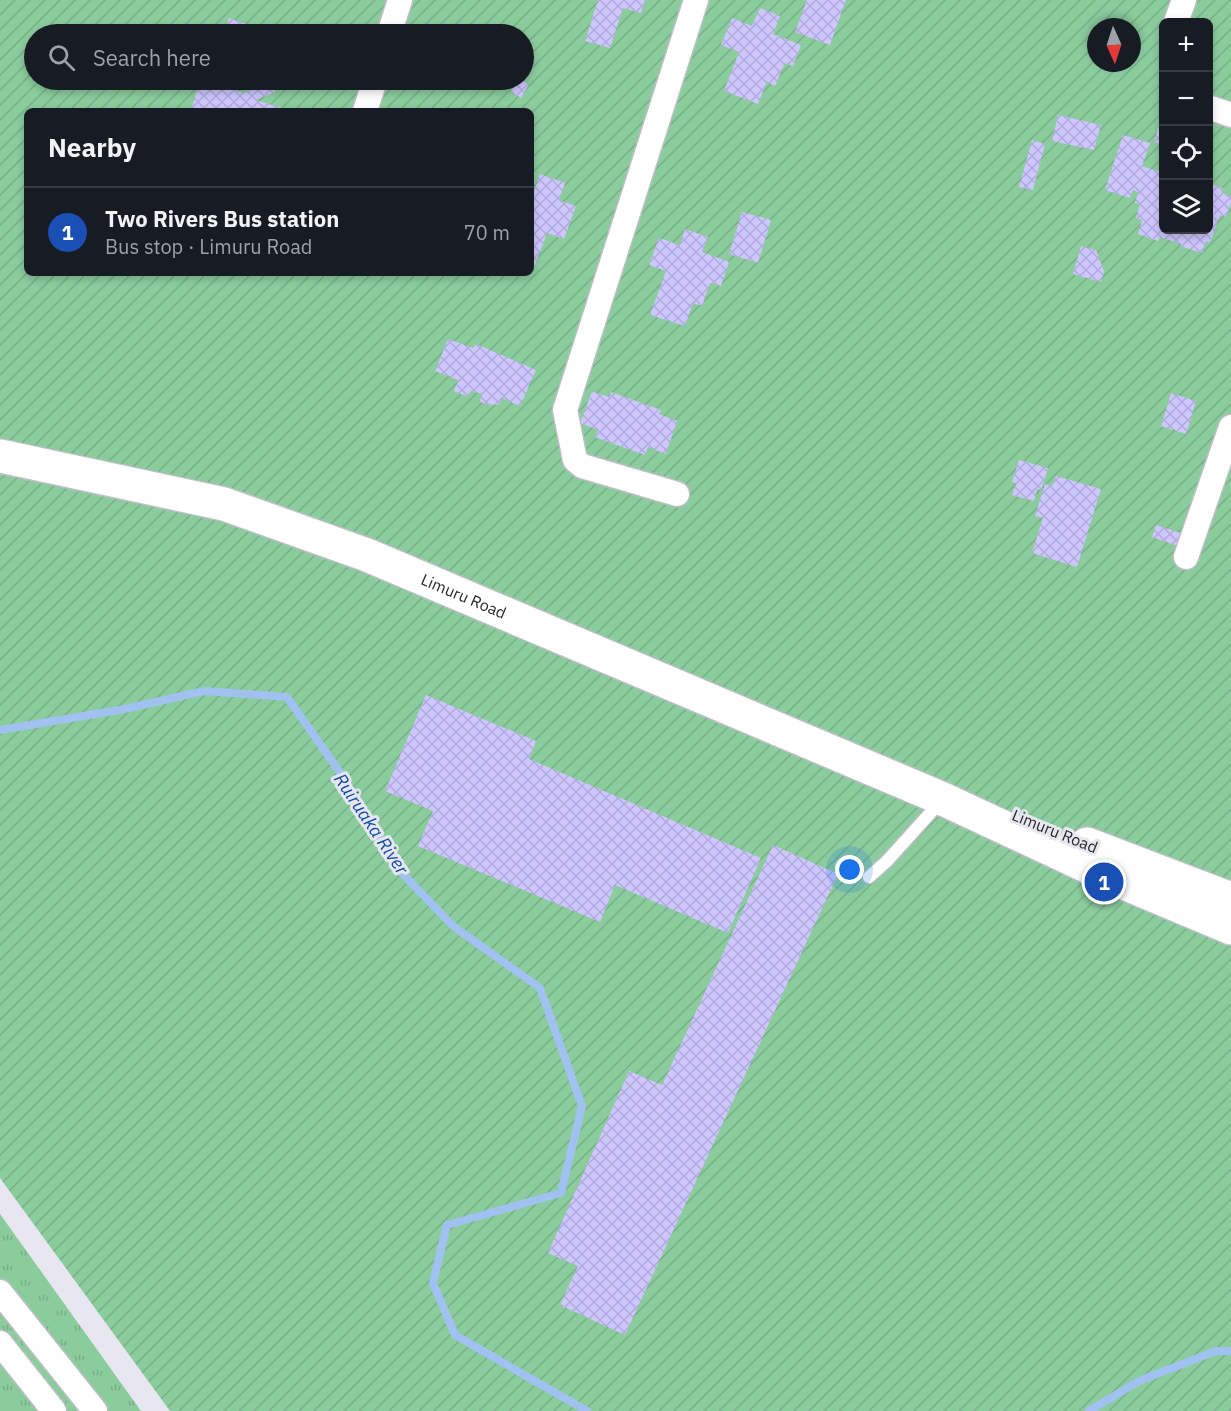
<!DOCTYPE html>
<html lang="en">
<head>
<meta charset="utf-8">
<style>
	:root { --surface:#171b24; --page:#20242c; --text:#f1f3f6; --muted:#9ea1a6; --line:#363941; --accent:#c6a2d5 }
	body { margin:0; font-family:"IBM Plex Sans",sans-serif; background:var(--page); color:var(--text) }
	.controls { position:absolute; right:18px; top:18px; display:grid; overflow:hidden; border-radius:9px; box-shadow:0 3px 9px #0003 }
	.controls button { width:54px; height:54px; display:grid; place-items:center; padding:0; border:0; border-bottom:2px solid var(--line); background:var(--surface); color:var(--text); font:30px sans-serif }
	.compass { position:absolute; left:1087px; top:18px; width:54px; height:54px; border-radius:50%; background:var(--surface); box-shadow:0 3px 9px #0003; rotate:177deg }
	.you { position:absolute; left:850px; top:870px; width:21px; height:21px; margin:-15px; border:4px solid #fff; border-radius:50%; background:#1a73e8; box-shadow:0 0 0 9px #1a73e833 }
	.badge { display:grid; place-items:center; width:39px; height:39px; border-radius:50%; background:var(--accent); color:#fff; font-size:20px; font-weight:700 }
	.pin { position:absolute; translate:-50% -50%; border:3px solid #fff; box-shadow:0 2px 6px #0006 }
	.list { margin:0; padding:0; list-style:none }
	h2 { display:flex; justify-content:space-between; align-items:center; height:78px; margin:0; padding:0 24px; font-size:26px }
	h2 small { font-size:20px; font-weight:400; color:var(--muted) }
	.list li { display:grid; grid-template-columns:39px 1fr auto; gap:18px; align-items:center; box-sizing:border-box; height:90px; padding:0 24px; border-top:2px solid var(--line) }
	.list b { display:block; font-size:22px; white-space:nowrap }
	.list p { margin:0; font-size:20px; white-space:nowrap; color:var(--muted) }
	.list em { font-size:20px; font-style:normal; color:var(--muted) }
	.icon { flex:none; width:33px; height:33px; fill:none; stroke:currentColor; stroke-width:2; stroke-linecap:round; stroke-linejoin:round }
	.map { position:relative; flex:none; width:1231px; height:1411px; overflow:hidden }
	.search { position:absolute; background:var(--surface); box-shadow:0 3px 9px #0003; left:24px; top:24px; width:510px; height:66px; display:flex; align-items:center; gap:15px; box-sizing:border-box; padding:0 21px; border-radius:33px; color:var(--muted); font-size:22px }
	.panel { position:absolute; background:var(--surface); box-shadow:0 3px 9px #0003; left:24px; top:108px; width:510px; height:168px; border-radius:9px }
	.map>svg:first-child { display:block }
	.grass { fill:url(#grass-tufts) }
	.garden { fill:url(#garden-furrows); fill-rule:evenodd }
	.lines { fill:none; stroke-linecap:round; stroke-linejoin:round }
	.stream { stroke:#a1c1f1; stroke-width:8 }
	.building { fill:url(#building-cross-hatch) }
	.service-casing { stroke:#bebec7; stroke-width:15 }
	.minor-casing { stroke:#bebec7; stroke-width:27 }
	.secondary-casing { stroke:#bebec7; stroke-width:36 }
	.service { stroke:#fff; stroke-width:12 }
	.minor { stroke:#fff; stroke-width:24 }
	.secondary { stroke:#fff; stroke-width:33 }
	.labels { text-anchor:middle; stroke-width:6; stroke-linejoin:round; paint-order:stroke }
	.street-label { font-size:16px; fill:#29292d; stroke:#e8e7f1 }
	.water-label { font-size:18px; font-style:italic; fill:#0c4da8; stroke:#e8e7f1 }
</style>
</head>
<body>
<div class="map">
<svg width="1231" height="1411" viewBox="0 0 1231 1411">
	<defs>
		<pattern id="grass-tufts" width="24" height="20" patternUnits="userSpaceOnUse" patternTransform="scale(1.5)"><rect width="24" height="20" fill="#8bcc9d"/><path d="M3 7l-1-3M5 7V3M7 7l1-3M15 17l-1-3M17 17v-4M19 17l1-3" fill="none" stroke="#78af88"/></pattern>
		<pattern id="garden-furrows" width="10" height="10" patternUnits="userSpaceOnUse" patternTransform="scale(1.5)"><rect width="10" height="10" fill="#8bcc9d"/><path d="M-1 1l2-2M0 10L10 0M9 11l2-2" fill="none" stroke="#78af88"/></pattern>
		<pattern id="building-cross-hatch" width="8" height="8" patternUnits="userSpaceOnUse" patternTransform="scale(1.5)"><rect width="8" height="8" fill="#cec6fe"/><path d="M0 0l8 8M0 8l8-8" fill="none" stroke="#b1aada"/></pattern>
	</defs>
	<rect width="100%" height="100%" fill="#e8e7f1"/>
	<!-- grass -->
	<polygon class="grass" points="0,1214 141,1411 0,1411"/>
	<!-- garden -->
	<path class="garden" d="M 0,0 L 1231,0 L 1231,1411 L 170,1411 L 0,1178 ZM 1164,22 L 1208,22 L 1208,230 L 1164,230 ZM 1096,27 L 1132,27 L 1132,63 L 1096,63 ZM 34,34 L 524,34 L 524,80 L 34,80 ZM 27,111 L 531,111 L 531,273 L 27,273 Z"/>
	<g class="lines">
		<!-- stream -->
		<g class="stream">
			<polyline points="0,730 125,709 204,691 287,697 339,771 401,872 453,926 540,988 582,1106 561,1193 447,1225 433,1283 455,1335 587,1411"/>
			<polyline points="1089,1411 1139,1381 1216,1351 1231,1351"/>
		</g>
	</g>
	<!-- building -->
	<g class="building">
		<polygon points="598,0 645,0 641,13 623,8 610,48 585,41"/>
		<polygon points="807,0 846,0 830,45 795,32"/>
		<polygon points="760,8 780,16 773,34 801,45 793,66 785,63 775,86 767,82 758,104 724,91 739,52 721,45 732,18 752,26"/>
		<polygon points="229,18 260,29 257,34 223,34"/>
		<polygon points="200,80 244,93 257,89 253,80 270,80 275,92 255,100 286,109 285,111 191,111"/>
		<polygon points="518,80 521,80 529,84 521,98 511,92"/>
		<polygon points="1058,115 1101,125 1094,150 1052,141"/>
		<polygon points="1159,126 1164,127 1164,145 1154,142"/>
		<polygon points="1123,135 1150,143 1142,166 1161,172 1164,164 1164,230 1208,230 1208,183 1223,188 1221,193 1231,196 1231,203 1226,217 1220,215 1210,243 1206,241 1202,253 1180,246 1181,244 1160,237 1158,241 1138,234 1142,220 1136,218 1140,204 1135,203 1138,192 1133,190 1130,198 1105,190"/>
		<polygon points="1032,140 1045,144 1033,190 1019,187"/>
		<polygon points="540,174 565,183 559,200 576,206 564,239 547,233 531,275 531,193 533,194"/>
		<polygon points="742,212 771,220 758,263 729,254"/>
		<polygon points="685,229 708,237 702,252 729,262 721,286 710,283 702,306 693,303 685,326 650,315 666,271 649,265 659,238 680,245"/>
		<polygon points="1081,246 1096,250 1104,271 1101,282 1073,274"/>
		<polygon points="448,339 473,348 476,344 536,370 520,406 502,398 499,405 484,404 480,401 482,394 471,391 466,396 454,391 458,380 435,371"/>
		<polygon points="592,391 609,397 611,392 661,410 659,414 677,421 666,454 648,447 645,455 595,437 598,430 580,423"/>
		<polygon points="1171,393 1196,401 1186,434 1161,426"/>
		<polygon points="1019,460 1048,468 1041,490 1037,489 1034,501 1012,495 1016,483 1012,482"/>
		<polygon points="1056,476 1101,489 1077,567 1032,553 1043,518 1035,516 1045,484 1052,486"/>
		<polygon points="1156,525 1183,534 1178,546 1152,537"/>
		<polygon points="426,695 536,741 529,759 761,858 728,933 615,885 600,922 418,846 433,811 385,791"/>
		<polygon points="773,845 838,874 625,1335 560,1305 578,1266 548,1253 629,1071 662,1085"/>
	</g>
	<g class="lines">
		<defs>
			<polyline id="service" points="869,877 887,861 942,800"/>
			<g id="minor">
				<polyline points="1176,22 1184,0"/>
				<polyline points="389,34 400,0"/>
				<polyline points="1208,107 1231,115"/>
				<polyline points="365,111 375,80"/>
				<polyline points="677,494 582,466 575,460 565,410 696,0"/>
				<polyline points="1186,557 1231,427"/>
				<polyline points="0,1292 95,1411"/>
				<polyline points="0,1343 54,1411"/>
			</g>
			<g id="secondary">
				<path id="s1" d="M 0,456 L 224,504 L 367,555 L 943,799 L 1112,878 L 1231,928"/>
				<polyline points="1087,844 1231,899"/>
			</g>
		</defs>
		<!-- service casing -->
		<use href="#service" class="service-casing"/>
		<!-- minor casing -->
		<use href="#minor" class="minor-casing"/>
		<!-- secondary casing -->
		<use href="#secondary" class="secondary-casing"/>
		<!-- service -->
		<use href="#service" class="service"/>
		<!-- minor -->
		<use href="#minor" class="minor"/>
		<!-- secondary -->
		<use href="#secondary" class="secondary"/>
	</g>
	<g class="labels">
		<!-- street labels -->
		<g class="street-label">
			<text dy="6" stroke="none"><textPath href="#s1" startOffset="486">Limuru Road</textPath></text>
			<text transform="translate(1055 831) rotate(22)" y="6">Limuru Road</text>
		</g>
		<!-- water labels -->
		<g class="water-label">
			<text transform="translate(371 824) rotate(56)" y="6">Ruiruaka River</text>
		</g>
	</g>
</svg>
<div class="controls">
<button>+</button>
<button>−</button>
<button><svg class="icon" aria-label="locate" viewBox="0 0 24 24"><circle cx="12" cy="12" r="6"/><path d="M12 2v4M12 18v4M2 12h4M18 12h4"/></svg></button>
<button><svg class="icon" aria-label="layers" viewBox="0 0 24 24"><path d="M12 4l9 5-9 5-9-5zM3 14l9 5 9-5"/></svg></button>
</div>
<svg class="compass" viewBox="-18 -18 36 36"><path d="M0-13l5 13h-10z" fill="#e53935"/><path d="M0 13l5-13h-10z" fill="#9ea1a6"/></svg>
<div class="you"></div>
<div class="pin badge" style="left:1104px;top:882px;background:#1a4fb4">1</div>
<div class="search"><svg class="icon" aria-label="search" viewBox="0 0 24 24"><circle cx="10" cy="10" r="6"/><path d="M15 15l6 6"/></svg>Search here</div>
<section class="panel">
<h2>Nearby<small></small></h2>
<ul class="list">
<li><span class="badge" style="background:#1a4fb4">1</span><div><b>Two Rivers Bus station</b><p>Bus stop · Limuru Road</p></div><em>70 m</em></li>
</ul>
</section>
</div>
</body>
</html>
